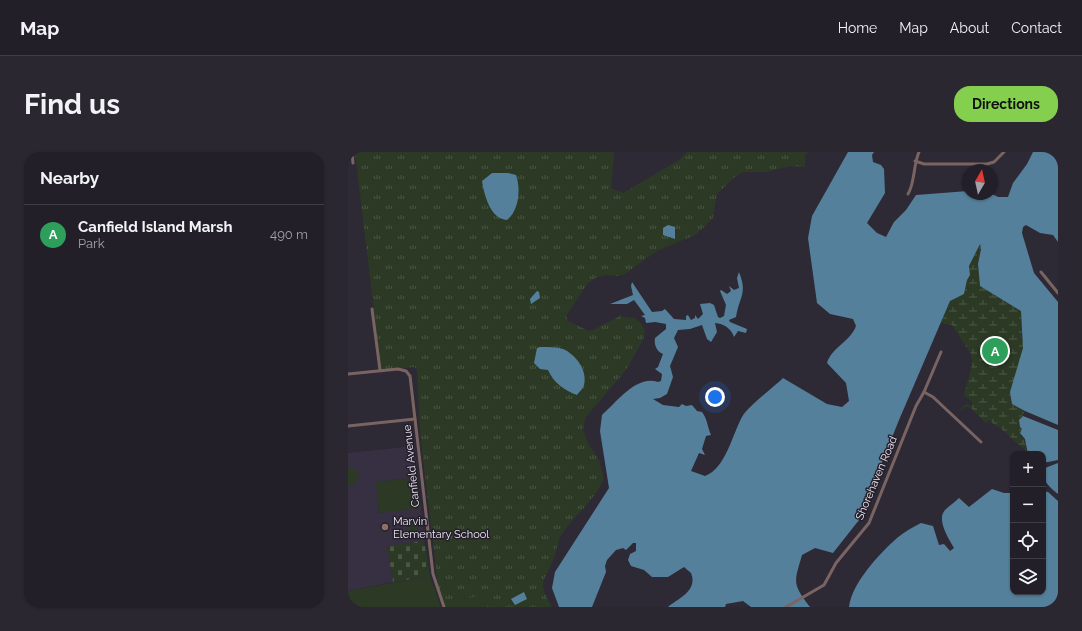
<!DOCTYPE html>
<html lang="en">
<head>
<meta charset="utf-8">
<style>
	:root { --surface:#221f28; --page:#2a2730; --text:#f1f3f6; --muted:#a2a2a8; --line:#3f3d45; --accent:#84cf4d }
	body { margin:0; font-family:Raleway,sans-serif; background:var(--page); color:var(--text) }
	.controls { position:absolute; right:12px; bottom:12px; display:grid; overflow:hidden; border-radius:8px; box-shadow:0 1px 3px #0004 }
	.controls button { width:36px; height:36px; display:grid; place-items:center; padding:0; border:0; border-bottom:1px solid var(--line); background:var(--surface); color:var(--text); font:20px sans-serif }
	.compass { position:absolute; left:614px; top:12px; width:36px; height:36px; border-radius:50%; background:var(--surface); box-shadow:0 1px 3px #0004; rotate:9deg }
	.you { position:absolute; left:367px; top:245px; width:14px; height:14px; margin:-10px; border:3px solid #fff; border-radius:50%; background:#1a73e8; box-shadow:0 0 0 6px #1a73e833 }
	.badge { display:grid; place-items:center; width:26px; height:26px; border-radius:50%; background:var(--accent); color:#fff; font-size:13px; font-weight:700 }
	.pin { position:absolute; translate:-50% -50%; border:2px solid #fff; box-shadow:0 1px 4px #0006 }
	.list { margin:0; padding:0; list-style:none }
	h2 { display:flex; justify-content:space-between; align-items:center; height:52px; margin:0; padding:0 16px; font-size:17px }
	h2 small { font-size:13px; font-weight:400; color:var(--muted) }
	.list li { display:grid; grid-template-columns:26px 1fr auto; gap:12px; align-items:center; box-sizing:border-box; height:60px; padding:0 16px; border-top:1px solid var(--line) }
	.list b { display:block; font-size:15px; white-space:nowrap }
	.list p { margin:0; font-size:13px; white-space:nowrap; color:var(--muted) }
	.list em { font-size:13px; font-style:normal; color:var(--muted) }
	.icon { flex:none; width:22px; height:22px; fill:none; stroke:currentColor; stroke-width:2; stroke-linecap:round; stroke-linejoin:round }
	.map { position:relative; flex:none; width:710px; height:455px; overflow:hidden; border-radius:16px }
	header { display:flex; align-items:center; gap:24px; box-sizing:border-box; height:56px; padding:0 20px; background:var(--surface); border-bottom:1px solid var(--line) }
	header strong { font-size:19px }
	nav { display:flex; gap:22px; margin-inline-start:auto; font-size:14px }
	.intro { display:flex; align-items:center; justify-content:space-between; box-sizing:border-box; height:96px; padding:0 24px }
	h1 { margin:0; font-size:28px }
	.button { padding:10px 18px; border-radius:16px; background:var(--accent); color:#111; font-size:14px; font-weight:700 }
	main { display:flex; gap:24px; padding:0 24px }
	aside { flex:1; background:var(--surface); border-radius:16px; box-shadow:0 1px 3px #0004 }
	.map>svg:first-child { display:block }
	.built { fill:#373042 }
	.grass { fill:url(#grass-tufts) }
	.wetland { fill:url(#wetland-marsh) }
	.cemetery { fill:url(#cemetery-stones) }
	.park { fill:#2c3a25 }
	.water { fill:#55809c }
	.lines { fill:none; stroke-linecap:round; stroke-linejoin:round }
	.minor { stroke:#7a6462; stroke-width:3 }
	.education-dot { fill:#8d6e63; stroke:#241f2b; stroke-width:1.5 }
	.labels { text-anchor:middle; stroke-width:3; stroke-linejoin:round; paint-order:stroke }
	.street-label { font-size:11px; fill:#eeeaf3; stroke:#241f2b }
	.poi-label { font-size:11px; fill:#eeeaf3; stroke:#241f2b; text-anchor:start }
</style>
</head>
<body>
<header>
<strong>Map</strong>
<nav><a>Home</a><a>Map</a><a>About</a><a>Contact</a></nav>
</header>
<div class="intro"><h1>Find us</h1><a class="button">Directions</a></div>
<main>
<aside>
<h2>Nearby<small></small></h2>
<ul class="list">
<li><span class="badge" style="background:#2e9e5b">A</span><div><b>Canfield Island Marsh</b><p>Park</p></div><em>490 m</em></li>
</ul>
</aside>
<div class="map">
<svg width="710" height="455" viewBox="0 0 710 455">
	<defs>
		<pattern id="grass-tufts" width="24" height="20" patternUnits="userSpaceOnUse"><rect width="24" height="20" fill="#2c3a25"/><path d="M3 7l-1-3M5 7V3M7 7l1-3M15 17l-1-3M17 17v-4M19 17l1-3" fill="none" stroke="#4b5745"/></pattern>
		<pattern id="wetland-marsh" width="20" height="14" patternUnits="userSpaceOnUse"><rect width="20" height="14" fill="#2c3a25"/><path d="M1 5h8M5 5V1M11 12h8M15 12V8" fill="none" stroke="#4b5745"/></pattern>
		<pattern id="cemetery-stones" width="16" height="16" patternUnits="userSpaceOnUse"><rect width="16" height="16" fill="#2c3a25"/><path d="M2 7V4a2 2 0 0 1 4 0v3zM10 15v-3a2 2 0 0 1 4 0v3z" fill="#4b5745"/></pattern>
	</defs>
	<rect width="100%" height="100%" fill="#2d2935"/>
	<!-- built -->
	<polygon class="built" points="67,294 70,325 28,330 31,361 73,356 76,389 39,394 45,430 0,439 0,301"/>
	<!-- grass -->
	<path class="grass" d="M 7,0 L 266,0 L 263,36 L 275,41 L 331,8 L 339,0 L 461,0 L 457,3 L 457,15 L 443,14 L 418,20 L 396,20 L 389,23 L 370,41 L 368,46 L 365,66 L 353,78 L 347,83 L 309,99 L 277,122 L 270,124 L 259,123 L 249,125 L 240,131 L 218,164 L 220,169 L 241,179 L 245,178 L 272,164 L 286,166 L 293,171 L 297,179 L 295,188 L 278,218 L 238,265 L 235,277 L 240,291 L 251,308 L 256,326 C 247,349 227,362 214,382 C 209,390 209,399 205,408 C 195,433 189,428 204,455 L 97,455 L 90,434 L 72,281 L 69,218 L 67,215 L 33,218 Z"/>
	<!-- wetland -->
	<polygon class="wetland" points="632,92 633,96 630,112 632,134 673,158 675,196 664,252 677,259 671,269 674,277 673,285 677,287 679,300 650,274 649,275 641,268 638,271 622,255 617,255 614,258 613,257 618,252 623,254 625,251 616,243 624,213 623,202 604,173 593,171 602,149 616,142 619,127 622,123 621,114"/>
	<!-- cemetery -->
	<polygon class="cemetery" points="76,389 82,424 45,430 39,394"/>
	<!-- park -->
	<g class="park">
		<polygon points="0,316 6,316 12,323 5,334 0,333"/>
		<polygon points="70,325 73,356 31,361 28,330"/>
		<polygon points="61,365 69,365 69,383 60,385 59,375 62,374"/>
		<polygon points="82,424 93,455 0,455 0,439"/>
		<polygon points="137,443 139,455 102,455 101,449"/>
	</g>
	<!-- water -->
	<g class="water">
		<path d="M 500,0 L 526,0 L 524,3 L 525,10 L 533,13 L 536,17 L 537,41 L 519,71 L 529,81 L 538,85 L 546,70 L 558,58 L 568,43 L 620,39 L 620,42 L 644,42 L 650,45 L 660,45 L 665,31 L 679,12 L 685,0 L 710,0 L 710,90 L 705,83 L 692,81 L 678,73 L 675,75 L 674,81 L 686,121 L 710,150 L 710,273 L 677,259 L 664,252 L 662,240 L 675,196 L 673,159 L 632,134 L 630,112 L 633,97 L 632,92 L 621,114 L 622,123 L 619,128 L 616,142 L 602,149 L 551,268 L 511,368 L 485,401 L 467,396 L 454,403 C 446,431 444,431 462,455 L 403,455 L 395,449 L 378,452 L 377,455 L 320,455 C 331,446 350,439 343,421 L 336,415 L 320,425 L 304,425 L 296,418 L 283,414 L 280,408 L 282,402 L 288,399 L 288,391 L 285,391 L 278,398 L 275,396 L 268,398 L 259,408 L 257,414 L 258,420 L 244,455 L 211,455 L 204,436 L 207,420 L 261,336 L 252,279 L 254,263 C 269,250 288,223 310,230 L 313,229 L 314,222 L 307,217 L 310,215 L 315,202 C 308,199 306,192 307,186 L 318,177 L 318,172 L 307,170 L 298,171 L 297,166 L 293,164 L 297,163 L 286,148 L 279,152 L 262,152 L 285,143 L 283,134 L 284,130 L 304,160 L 314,159 L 317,157 L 326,167 L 338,168 L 338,164 L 340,163 L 343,168 L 347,166 L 347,163 L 350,167 L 355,162 L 352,152 L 362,151 L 366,153 L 370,165 L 372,166 L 376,164 L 378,153 L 372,139 L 373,138 L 379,142 L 383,139 L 381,134 L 386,138 L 391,136 L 389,126 L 391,120 C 400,142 391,145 388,165 L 381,168 L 382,170 L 399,177 L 398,181 L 390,179 L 386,185 C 383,176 376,172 367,171 L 369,180 L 363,190 L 359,187 L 354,173 L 342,177 L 330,178 L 326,186 L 330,195 L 322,214 L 325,225 L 319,242 L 312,246 L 305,247 L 315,253 L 331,255 L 334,252 L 338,254 L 344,253 L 349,259 L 354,260 C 360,268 359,274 363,283 L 358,284 L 354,297 L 357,303 L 351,301 L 343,319 L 357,324 C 378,316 384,283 394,265 C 400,254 425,236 435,226 L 479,252 L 494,255 L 501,249 L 498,231 L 479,211 C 484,195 502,190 508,174 L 505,167 L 482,162 L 469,151 L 460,86 L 464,64 Z"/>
		<path d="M 144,21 L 160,21 L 168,23 C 173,37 171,58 159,68 C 142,67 136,42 134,29 Z"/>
		<polygon points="320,73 327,75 327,87 315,83 315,76"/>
		<polygon points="189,139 191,140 192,146 183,152 182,147"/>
		<path d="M 192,195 C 200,195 208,195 215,197 C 227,202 240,218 236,233 C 235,237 231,240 229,243 C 217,239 205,230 200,218 L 192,217 L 186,211 L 189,196 Z"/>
		<polygon points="675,264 710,278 710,308 695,311 695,302 680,302 677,287 672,281 674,277 672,275 671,268"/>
		<path d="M 710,311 L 710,342 C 701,335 692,327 697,316 Z"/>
		<path d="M 644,337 L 656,341 L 665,341 L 665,440 L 695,440 L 695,339 L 700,340 L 710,349 L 710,455 L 501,455 C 504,431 531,402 549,386 C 556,380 565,375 573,371 L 585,374 L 591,393 L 596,392 L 602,399 L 606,396 C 601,387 588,368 597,358 C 601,354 607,350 611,346 L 621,355 Z"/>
		<polygon points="176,440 179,447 167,453 163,447"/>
	</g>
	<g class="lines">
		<!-- minor -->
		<g class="minor">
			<polyline points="4,0 5,11"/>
			<polyline points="567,9 576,12 639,12 646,10 656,0"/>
			<path d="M 560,42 C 567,31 565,14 571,0"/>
			<polyline points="693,120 710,141"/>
			<polyline points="24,157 32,218"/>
			<polyline points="0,222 50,217 58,219 62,224 85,422 96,455"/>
			<polyline points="576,240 585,245 633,290"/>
			<polyline points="0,274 67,267"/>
			<polyline points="438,455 476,433 488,411 521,371 568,254 576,240 593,200"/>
		</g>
	</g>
	<!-- markers -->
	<circle class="education-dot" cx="37" cy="375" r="4"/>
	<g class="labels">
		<!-- street labels -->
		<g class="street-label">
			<text transform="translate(63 314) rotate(-96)" y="4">Canfield Avenue</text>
			<text transform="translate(528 326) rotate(-67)" y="4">Shorehaven Road</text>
		</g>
		<!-- poi labels -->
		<g class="poi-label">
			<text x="45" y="373">Marvin<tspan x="45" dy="13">Elementary School</tspan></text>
		</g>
	</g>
</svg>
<div class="controls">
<button>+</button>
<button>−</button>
<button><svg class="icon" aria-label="locate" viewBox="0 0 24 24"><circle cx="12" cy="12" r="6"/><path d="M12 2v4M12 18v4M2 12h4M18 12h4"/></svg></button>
<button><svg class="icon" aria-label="layers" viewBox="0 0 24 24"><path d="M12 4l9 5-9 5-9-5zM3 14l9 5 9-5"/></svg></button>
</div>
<svg class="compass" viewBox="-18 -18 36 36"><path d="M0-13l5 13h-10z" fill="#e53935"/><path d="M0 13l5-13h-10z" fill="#a2a2a8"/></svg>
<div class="you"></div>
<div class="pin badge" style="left:647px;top:199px;background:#2e9e5b">A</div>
</div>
</main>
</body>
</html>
